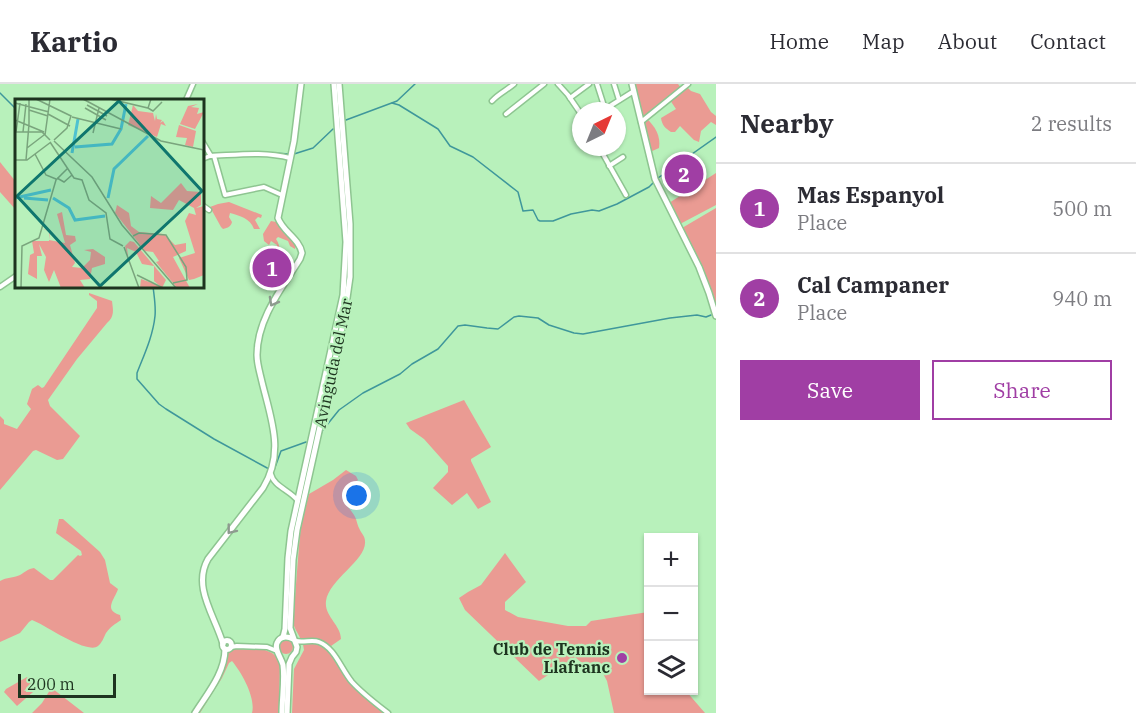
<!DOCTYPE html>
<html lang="en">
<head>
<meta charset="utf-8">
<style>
	:root { --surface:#fff; --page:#f7f7f7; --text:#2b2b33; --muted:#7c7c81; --line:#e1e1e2; --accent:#a03ea4 }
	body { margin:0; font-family:"IBM Plex Serif",serif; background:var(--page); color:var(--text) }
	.controls { position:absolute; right:18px; bottom:18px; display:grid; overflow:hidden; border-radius:0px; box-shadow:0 2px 4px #0004 }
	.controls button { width:54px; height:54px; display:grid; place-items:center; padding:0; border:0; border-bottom:2px solid var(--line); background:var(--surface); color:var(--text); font:30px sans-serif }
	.compass { position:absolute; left:572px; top:18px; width:54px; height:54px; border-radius:50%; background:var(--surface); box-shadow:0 2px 4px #0004; rotate:43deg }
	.scale { position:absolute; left:18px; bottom:15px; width:98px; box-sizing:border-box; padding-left:6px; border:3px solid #1d341f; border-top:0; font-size:16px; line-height:21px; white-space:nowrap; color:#1d341f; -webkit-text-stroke:4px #b8f1bb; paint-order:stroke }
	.you { position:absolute; left:357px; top:412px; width:21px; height:21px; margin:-15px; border:4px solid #fff; border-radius:50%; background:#1a73e8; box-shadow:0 0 0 9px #1a73e833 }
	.badge { display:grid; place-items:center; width:39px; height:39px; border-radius:50%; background:var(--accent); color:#fff; font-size:20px; font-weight:700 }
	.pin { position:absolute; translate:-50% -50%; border:3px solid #fff; box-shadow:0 2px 6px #0006 }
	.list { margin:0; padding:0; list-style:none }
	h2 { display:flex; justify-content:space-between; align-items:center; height:78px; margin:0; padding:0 24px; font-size:26px }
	h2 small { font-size:20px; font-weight:400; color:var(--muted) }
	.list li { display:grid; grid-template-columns:39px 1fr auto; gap:18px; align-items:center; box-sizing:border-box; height:90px; padding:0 24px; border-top:2px solid var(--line) }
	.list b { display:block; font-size:22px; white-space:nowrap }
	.list p { margin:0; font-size:20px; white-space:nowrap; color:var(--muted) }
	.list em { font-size:20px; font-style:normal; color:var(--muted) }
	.actions { display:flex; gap:12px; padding:18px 24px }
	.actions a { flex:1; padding:14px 0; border:2px solid var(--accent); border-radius:0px; text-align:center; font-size:21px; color:var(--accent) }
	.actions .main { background:var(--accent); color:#fff }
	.icon { flex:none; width:33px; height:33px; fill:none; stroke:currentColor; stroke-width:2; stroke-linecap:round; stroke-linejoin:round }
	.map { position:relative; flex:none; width:716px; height:629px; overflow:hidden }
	header { display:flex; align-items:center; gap:36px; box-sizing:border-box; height:84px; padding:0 30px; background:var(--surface); border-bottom:2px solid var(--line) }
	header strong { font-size:28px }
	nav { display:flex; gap:33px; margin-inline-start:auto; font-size:21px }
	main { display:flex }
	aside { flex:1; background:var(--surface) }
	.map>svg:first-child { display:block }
	.green { fill:#ea9b93 }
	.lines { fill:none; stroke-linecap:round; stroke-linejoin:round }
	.stream { stroke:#3f979b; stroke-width:1.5 }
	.street-casing { stroke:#8ec591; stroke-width:7 }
	.secondary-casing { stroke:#8ec591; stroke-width:8 }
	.street { stroke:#fff; stroke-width:4 }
	.secondary { stroke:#fff; stroke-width:5 }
	.oneway { stroke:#8e9a8f }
	.poi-dot { fill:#a03ea4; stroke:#b8f1bb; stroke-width:2 }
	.labels { text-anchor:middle; stroke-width:4.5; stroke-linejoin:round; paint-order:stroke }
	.street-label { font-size:16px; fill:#1d341f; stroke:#b8f1bb }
	.poi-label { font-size:16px; font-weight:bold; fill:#1d341f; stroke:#b8f1bb; text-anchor:end }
	.inset-river { fill:none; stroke:#4ec2d0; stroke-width:3 }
	.inset-road { fill:none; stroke:#7aa57d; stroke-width:1.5 }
	.view { fill:#0f766e; fill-opacity:0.15; stroke:#0f766e; stroke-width:3 }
	.inset-edge { fill:none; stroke:#1d341f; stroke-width:3 }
</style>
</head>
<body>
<header>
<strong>Kartio</strong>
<nav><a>Home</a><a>Map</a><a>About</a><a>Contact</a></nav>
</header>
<main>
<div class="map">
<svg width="716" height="629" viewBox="0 0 716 629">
	<rect width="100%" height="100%" fill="#b8f1bb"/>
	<!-- green -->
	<g class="green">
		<polygon points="337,0 349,156 348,195 342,236 306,392 295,446 288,551 285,551 292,457 347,183"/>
		<polygon points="634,0 678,0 682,5 643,34"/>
		<path d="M 687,3 L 691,7 L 700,10 L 711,28 L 716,32 L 716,41 L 711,38 L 701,47 L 699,58 L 694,56 L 680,42 L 675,48 L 671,48 C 665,44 662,41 661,34 L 676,25 L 670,16 Z"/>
		<path d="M 646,34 C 655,42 661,52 659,64 L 650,68 L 641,38 Z"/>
		<polygon points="0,78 16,98 16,126 0,108"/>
		<polygon points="716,89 716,121 680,140 669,119"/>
		<path d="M 229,118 L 262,131 L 261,134 L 258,133 L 255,136 L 260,145 L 254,145 C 250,134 240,132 230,129 L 229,133 L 232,138 C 231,142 228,144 223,145 L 221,143 L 210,123 L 218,120 Z"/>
		<polygon points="716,124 716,223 693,164 682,144"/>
		<path d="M 271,137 L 276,138 L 281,145 L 296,159 L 295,165 L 290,162 L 288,157 L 278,153 L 276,155 C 281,162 280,170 277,177 L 275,175 L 277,161 L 271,157 L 269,161 L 264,157 L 263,150 Z"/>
		<path d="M 89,209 L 112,217 C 113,226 115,232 107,239 L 77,275 L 48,316 L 50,322 L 80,352 L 63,375 L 57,376 L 36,366 L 33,367 L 0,406 L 0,332 L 4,336 L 4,340 L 17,345 L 31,325 L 27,320 L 32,305 L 38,301 L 42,304 L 44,303 L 97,224 L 97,217 L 89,211 Z"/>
		<polygon points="464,316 491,363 471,375 471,377 491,418 478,425 467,409 452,421 433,404 448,388 448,382 424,355 410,345 406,339"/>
		<path d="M 346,386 L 356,392 L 358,396 L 343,411 L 343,417 C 347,422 351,426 354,431 C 357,436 357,440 359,444 C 361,449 365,452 365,457 C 367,476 329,495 326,517 C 324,532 341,541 341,555 L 331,562 L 345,586 L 364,610 L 387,629 L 292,629 L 294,585 L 304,566 C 303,555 296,549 293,539 L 299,462 L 301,441 L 309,410 L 333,396 Z"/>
		<path d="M 59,435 L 63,435 L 100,468 L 105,476 L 110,499 L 118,505 C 115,515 103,526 120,531 L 121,536 C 115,540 110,543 106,549 C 104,553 102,559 98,562 C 87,571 44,540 32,536 L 29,538 L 20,549 L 0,558 L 0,497 C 7,493 13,494 20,491 C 25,488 28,485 34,484 L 50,496 L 53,496 L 78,471 L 80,472 L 82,471 L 81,467 L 56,449 Z"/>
		<polygon points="505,469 526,498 505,518 505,526 518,533 568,542 586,542 591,537 648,528 648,606 686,607 705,629 614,629 607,597 598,580 583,580 575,573 539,597 465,526 459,514 468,508 481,501"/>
		<circle cx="286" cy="563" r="7"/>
		<path d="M 231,565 L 265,566 L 272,569 L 278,574 L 280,583 L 279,629 L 252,629 C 256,614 242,589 232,577 L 229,579 L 222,594 L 200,629 L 196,629 L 219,593 L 227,569 Z"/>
		<polygon points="27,593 30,595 33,608 17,622 4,608 6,605"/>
		<polygon points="53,605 84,629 32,629 42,619 50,606"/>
	</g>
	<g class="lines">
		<!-- stream -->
		<g class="stream">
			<polyline points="0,9 16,25"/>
			<polyline points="392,19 399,21 438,45 450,62 473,73 518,108 523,127 533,126 538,136 540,137 553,137 571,130 592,126 599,127 617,120 649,103 655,97"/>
			<polyline points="346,36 397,17 415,0"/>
			<polyline points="255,68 290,70"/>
			<polyline points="212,70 221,70"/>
			<polyline points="294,70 313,64 333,45"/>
			<polyline points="658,94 716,53"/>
			<path d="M 153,202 C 154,212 156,222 155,232 C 153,252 144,271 137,289 L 137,295 L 159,320 L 166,325 L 214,355 L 269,385"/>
			<polyline points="319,358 322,347 339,326 363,309 400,290 412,280 438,265 458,242 465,241 487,244 498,245 514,233 519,232 538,234 549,241 574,249 583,250 670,234 697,231 706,233 711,231"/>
			<polyline points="274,386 281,367 306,358"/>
		</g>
		<defs>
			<g id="street">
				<polyline points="558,0 568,11 581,30"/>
				<polyline points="597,0 605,25"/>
				<polyline points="614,0 619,16"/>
				<polyline points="570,14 589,0"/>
				<polyline points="186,16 193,0"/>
				<path d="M 492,17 C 498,10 507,6 514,0"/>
				<polyline points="602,27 634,7"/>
				<polyline points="506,30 544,0"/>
				<polyline points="641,38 688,0"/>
				<polyline points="202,57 211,72"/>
				<polyline points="599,63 626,111"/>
				<polyline points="214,72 225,111 264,103 282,111"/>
				<path d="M 202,75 L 210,72 C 236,71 264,67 290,74"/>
				<polyline points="609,82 623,73"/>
				<polyline points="202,121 209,126"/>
				<polyline points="0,203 16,192"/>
				<path d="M 271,390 C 274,403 290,406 298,417"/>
				<path d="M 296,557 C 304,559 312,555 319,558 C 335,564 341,585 352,598 C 363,610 375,619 388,629"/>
				<polyline points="231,563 237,562 267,563 277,567"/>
			</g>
			<g id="secondary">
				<polyline points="632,0 655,95 699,183 709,209 716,232"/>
				<polyline points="283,553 285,545 288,474 291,447 343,211 346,158 334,0"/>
				<circle cx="227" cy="561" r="4.5"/>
				<path d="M 223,560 C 215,532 192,503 208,475 L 263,404 C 285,368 271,335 262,298 C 260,289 257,280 257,271 C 257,235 282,204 300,175 L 302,169 C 299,154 283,148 278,134 L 294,57 L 301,0"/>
				<path d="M 195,629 C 207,610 225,589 225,565"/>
				<path d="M 282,629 C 282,614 285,596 283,581 C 281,573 274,566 277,559 C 280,552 287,552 293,555"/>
				<polyline points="287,629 289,580 292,573 296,568 297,563 290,544 293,476 297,446 344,235 350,193 350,140 339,0"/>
			</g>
		</defs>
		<!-- street casing -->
		<use href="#street" class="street-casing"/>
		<!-- secondary casing -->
		<use href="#secondary" class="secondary-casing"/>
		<!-- street -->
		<use href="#street" class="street"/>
		<!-- secondary -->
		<use href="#secondary" class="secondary"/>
	</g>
	<!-- one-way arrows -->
	<defs><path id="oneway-chevron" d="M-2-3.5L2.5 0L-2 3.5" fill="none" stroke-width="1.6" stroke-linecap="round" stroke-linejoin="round" transform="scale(1.5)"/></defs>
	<g class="oneway">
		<use href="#oneway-chevron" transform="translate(273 218) rotate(119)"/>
		<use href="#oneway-chevron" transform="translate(231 446) rotate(128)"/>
	</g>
	<!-- markers -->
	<circle class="poi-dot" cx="622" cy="574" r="6"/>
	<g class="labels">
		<!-- street labels -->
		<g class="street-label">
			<text transform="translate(333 279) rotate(-78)" y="6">Avinguda del Mar</text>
		</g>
		<!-- poi labels -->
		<g class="poi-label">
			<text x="610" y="571">Club de Tennis<tspan x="610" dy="18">Llafranc</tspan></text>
		</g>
	</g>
	<!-- overview -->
	<g transform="translate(15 15)">
		<rect width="189" height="189" fill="#b8f1bb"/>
		<path d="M 183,5 L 176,8 L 184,9 L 182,15 L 189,13 L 180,30 L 165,25 L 173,7 ZM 118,6 L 123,12 L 138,14 L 140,22 L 141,15 L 142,20 L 147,21 L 145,24 L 148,22 L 151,27 L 146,25 L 142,38 L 113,26 ZM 164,26 L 181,32 L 178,48 L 170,46 L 172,39 L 161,38 ZM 166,84 L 172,92 L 186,93 L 186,106 L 181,109 L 189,107 L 189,176 L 179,180 L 174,181 L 164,159 L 180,154 L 170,122 L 174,114 L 181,116 L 179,109 L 164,101 L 158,111 L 135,109 L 136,97 L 146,104 ZM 102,106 L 114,114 L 116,127 L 124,133 L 149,135 L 160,146 L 171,144 L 171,152 L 158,158 L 175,189 L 162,189 L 141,163 L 144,162 L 138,153 L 130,152 L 100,114 ZM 47,113 L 51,136 L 60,137 L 61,142 L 55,146 L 60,164 L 57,168 L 67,169 L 75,161 L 76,153 L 69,151 L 78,150 L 90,158 L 90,165 L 77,169 L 75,180 L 65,181 L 70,189 L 46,189 L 39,171 L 34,183 L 29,171 L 31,158 L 24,145 L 27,157 L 22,157 L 22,180 L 13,175 L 15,156 L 19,154 L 17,142 L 34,142 L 34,132 L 28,130 L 35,131 L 34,141 L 50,144 L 42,115 ZM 115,142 L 119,143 L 151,181 L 147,189 L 125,189 L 126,180 L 145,187 L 139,182 L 139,167 L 127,165 L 121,153 L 112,149 L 114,165 L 110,147 Z" fill="#ea9b93"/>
		<path class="inset-river" d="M 60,48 L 97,45 L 106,30 L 111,5M 57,54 L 63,20M 0,99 L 36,91M 9,99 L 33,101M 38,99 L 54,109 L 60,121 L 90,117M 93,99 L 99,70 L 133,37"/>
		<path class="inset-road" d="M 14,0 L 14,25M 21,0 L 56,17 L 52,29 L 39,41M 68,0 L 146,42 L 189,51M 95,0 L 133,9 L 136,0M 0,4 L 34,13M 72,6 L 92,17M 70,9 L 91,21M 133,9 L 138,12 L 147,3M 14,11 L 33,17M 33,15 L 55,27M 57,18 L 106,30M 0,21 L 29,33M 0,33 L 27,33 L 35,41M 1,33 L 5,4M 8,33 L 11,5M 78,34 L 84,9M 30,36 L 35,0M 39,42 L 77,78 L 107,126 L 161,189M 35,43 L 59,79 L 67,81 L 74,101 L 91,114 L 95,140 L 108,147M 12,49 L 29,36M 188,50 L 189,115M 20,55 L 31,76 L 41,80M 0,61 L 12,61 L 36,43M 11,61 L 14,25M 42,79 L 49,83 L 57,76M 118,137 L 124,134 L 151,136 L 171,168 L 172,181 L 158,184M 109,148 L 124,189M 122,176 L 148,189M 6,189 L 7,147 L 24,139 L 41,81 L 53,69"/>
		<path class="view" d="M 104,2 L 187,92 L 85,187 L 2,97 Z"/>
		<rect width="189" height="189" class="inset-edge"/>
	</g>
</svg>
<div class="controls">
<button>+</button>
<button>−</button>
<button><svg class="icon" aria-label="layers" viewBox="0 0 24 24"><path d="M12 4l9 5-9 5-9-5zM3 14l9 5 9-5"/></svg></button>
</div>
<svg class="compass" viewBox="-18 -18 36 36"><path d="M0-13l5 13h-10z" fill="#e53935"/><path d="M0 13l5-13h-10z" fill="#7c7c81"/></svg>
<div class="scale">200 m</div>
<div class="you"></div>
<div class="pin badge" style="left:272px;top:184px">1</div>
<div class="pin badge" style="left:684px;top:90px">2</div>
</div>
<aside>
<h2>Nearby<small>2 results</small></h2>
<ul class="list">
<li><span class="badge">1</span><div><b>Mas Espanyol</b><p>Place</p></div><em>500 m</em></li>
<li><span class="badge">2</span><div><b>Cal Campaner</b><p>Place</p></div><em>940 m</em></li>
</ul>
<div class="actions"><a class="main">Save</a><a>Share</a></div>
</aside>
</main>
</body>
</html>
